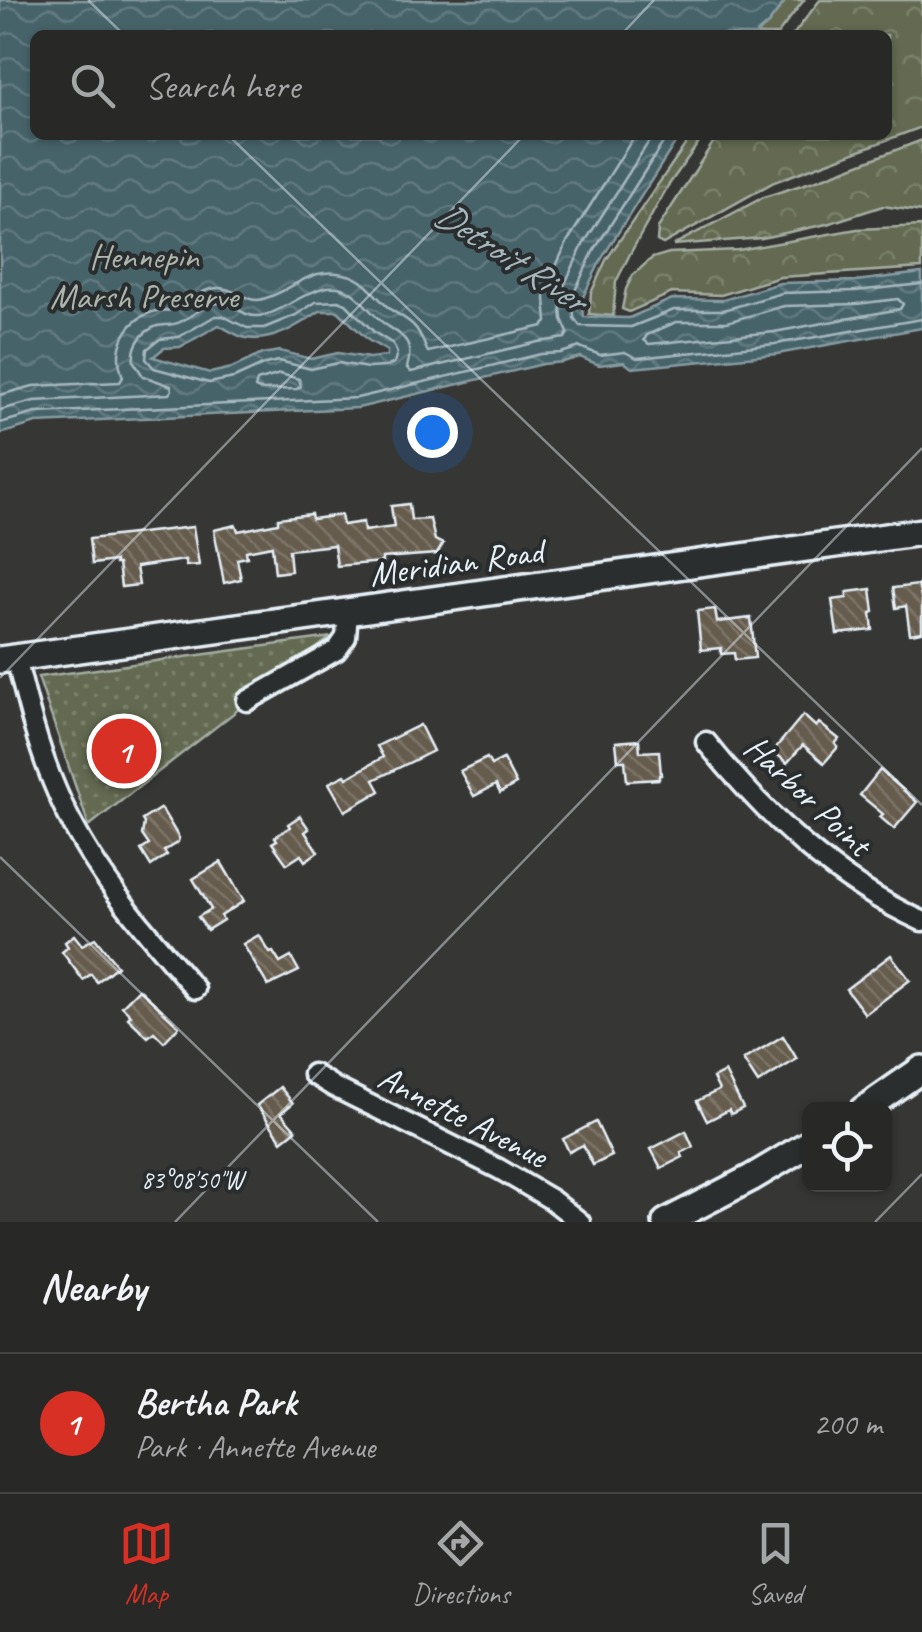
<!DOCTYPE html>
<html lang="en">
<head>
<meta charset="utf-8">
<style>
	:root { --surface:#282827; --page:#30302f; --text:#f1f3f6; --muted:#a5a6a7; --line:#444; --accent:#d93025 }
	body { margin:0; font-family:Caveat,sans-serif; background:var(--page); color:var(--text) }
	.controls { position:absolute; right:30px; bottom:30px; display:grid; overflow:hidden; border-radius:15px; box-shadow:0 2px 8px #0004 }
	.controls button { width:90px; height:90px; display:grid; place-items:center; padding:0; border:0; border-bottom:2px solid var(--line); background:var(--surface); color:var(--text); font:50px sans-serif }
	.you { position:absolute; left:432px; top:432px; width:35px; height:35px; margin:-25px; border:8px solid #fff; border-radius:50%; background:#1a73e8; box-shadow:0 0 0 15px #1a73e833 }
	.badge { display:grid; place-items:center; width:65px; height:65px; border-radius:50%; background:var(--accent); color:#fff; font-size:32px; font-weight:700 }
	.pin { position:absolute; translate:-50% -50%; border:5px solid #fff; box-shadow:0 2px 10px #0006 }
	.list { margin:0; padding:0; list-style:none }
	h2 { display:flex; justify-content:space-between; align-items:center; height:130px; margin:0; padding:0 40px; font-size:42px }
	h2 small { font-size:32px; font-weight:400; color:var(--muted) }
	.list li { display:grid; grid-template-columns:65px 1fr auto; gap:30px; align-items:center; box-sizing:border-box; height:140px; padding:0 40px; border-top:2px solid var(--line) }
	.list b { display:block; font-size:38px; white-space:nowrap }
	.list p { margin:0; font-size:32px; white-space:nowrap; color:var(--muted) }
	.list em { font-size:32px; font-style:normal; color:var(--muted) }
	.icon { flex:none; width:55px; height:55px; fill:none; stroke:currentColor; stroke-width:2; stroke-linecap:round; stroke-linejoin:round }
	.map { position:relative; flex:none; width:922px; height:1222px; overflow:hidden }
	.search { position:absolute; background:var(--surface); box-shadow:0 2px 8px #0004; left:30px; right:30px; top:30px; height:110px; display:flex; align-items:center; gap:25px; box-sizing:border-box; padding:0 35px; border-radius:15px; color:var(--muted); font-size:38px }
	.sheet { height:270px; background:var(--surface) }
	nav { display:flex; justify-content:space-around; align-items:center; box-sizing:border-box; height:140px; border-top:2px solid var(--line); background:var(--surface); font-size:28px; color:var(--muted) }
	nav a { display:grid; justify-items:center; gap:5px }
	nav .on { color:var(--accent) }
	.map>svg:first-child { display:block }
	.forest { fill:url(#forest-crowns); stroke:#a6aea4; stroke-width:2.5 }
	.park { fill:url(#park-dots); stroke:#a6aea4; stroke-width:2.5 }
	.water { fill:url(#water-waves); stroke:#879ca3; stroke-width:2.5; fill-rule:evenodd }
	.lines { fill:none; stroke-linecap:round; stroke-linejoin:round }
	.shore { stroke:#a7b8bf; stroke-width:2.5 }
	.building { fill:url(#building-back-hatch); stroke:#e8f1f8; stroke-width:2.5 }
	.street-casing { stroke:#e8f1f8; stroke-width:25 }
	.secondary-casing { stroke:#e8f1f8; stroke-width:32 }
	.street { stroke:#2a2d2e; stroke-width:18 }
	.secondary { stroke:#2a2d2e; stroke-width:25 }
	.ticks { fill:none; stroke:#e8f1f8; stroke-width:2.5; stroke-opacity:0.45 }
	.labels { text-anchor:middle; stroke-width:8; stroke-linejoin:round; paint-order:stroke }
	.park-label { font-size:35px; fill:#adb5ad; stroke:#2a2d2e }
	.street-label { font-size:35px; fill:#e8f1f8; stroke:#2a2d2e }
	.water-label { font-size:38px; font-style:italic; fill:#a7b8bf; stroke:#2a2d2e }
	.ticks-label { font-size:25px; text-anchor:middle; fill:#e8f1f8; stroke:#2a2d2e; stroke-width:8; stroke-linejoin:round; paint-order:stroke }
</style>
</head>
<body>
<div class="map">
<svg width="922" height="1222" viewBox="0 0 922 1222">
	<defs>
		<pattern id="forest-crowns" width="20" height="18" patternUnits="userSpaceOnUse" patternTransform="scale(2.5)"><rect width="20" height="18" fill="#646b51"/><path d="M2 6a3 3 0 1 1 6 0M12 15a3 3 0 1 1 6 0" fill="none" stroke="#7a816b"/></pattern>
		<pattern id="park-dots" width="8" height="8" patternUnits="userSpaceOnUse" patternTransform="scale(2.5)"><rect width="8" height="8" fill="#646b51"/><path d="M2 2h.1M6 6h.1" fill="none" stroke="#7a816b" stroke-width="1.8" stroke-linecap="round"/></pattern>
		<pattern id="water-waves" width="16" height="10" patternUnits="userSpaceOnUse" patternTransform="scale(2.5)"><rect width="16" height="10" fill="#46636a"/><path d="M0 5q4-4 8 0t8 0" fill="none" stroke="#617a80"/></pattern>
		<pattern id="building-back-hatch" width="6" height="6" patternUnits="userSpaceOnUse" patternTransform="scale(2.5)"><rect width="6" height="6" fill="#665c4e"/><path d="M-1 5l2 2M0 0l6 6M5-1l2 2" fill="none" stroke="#7c7468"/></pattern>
	</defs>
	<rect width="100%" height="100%" fill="#363634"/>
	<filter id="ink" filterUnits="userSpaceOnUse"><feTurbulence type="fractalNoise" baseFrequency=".01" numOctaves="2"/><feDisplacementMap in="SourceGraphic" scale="20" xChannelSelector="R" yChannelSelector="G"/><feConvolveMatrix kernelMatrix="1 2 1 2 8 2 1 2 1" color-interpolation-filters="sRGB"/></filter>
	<g filter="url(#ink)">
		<!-- forest -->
		<g class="forest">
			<polygon points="786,0 804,0 777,35 755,35 768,24"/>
			<polygon points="820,0 922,0 922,127 774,182 663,244 657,241 658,228 718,135 887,135 887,35 793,35"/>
			<polygon points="692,135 704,135 668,186 630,254 616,282 613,316 589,314 591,293 606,260"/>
			<polygon points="922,140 922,212 883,206 827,224 762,238 673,245 764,197 817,180"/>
			<polygon points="922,226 922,268 780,277 721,295 672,293 629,312 622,309 626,289 633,275 652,258 669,253 738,250 857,229"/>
		</g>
		<!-- park -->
		<polygon class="park" points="331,637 89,826 38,677"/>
		<!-- water -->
		<path class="water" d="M 0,0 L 786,0 L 768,24 L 755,35 L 35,35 L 35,135 L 680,135 L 602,258 L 582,299 L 584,317 L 629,318 L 672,299 L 723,300 L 780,283 L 855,281 L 922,273 L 922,328 L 777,354 L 632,368 L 624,362 L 599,365 L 580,357 L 563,362 L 543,364 L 358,408 L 36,423 L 0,434 ZM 320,311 L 338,311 L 368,340 L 387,351 L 387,356 L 369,358 L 338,353 L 311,359 L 280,351 L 262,354 L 232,368 L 210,373 L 153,357 L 164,348 L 180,347 L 219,325 C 226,329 234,334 242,337 C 269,345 298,326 320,311 Z"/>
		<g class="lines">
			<!-- shore -->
			<g class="shore">
				<polyline points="668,135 593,252 573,295 574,318 580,326 631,327 674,310 724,310 782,293 855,291 922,284"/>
				<polygon points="898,299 903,304 900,309 774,332 649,344 644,340 647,335 676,322 727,322 784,306 856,304"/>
				<polygon points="339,301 346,304 374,332 393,344 397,353 394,363 386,367 368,368 338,363 311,369 279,361 265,364 234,378 209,383 154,368 146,359 147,349 160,339 179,337 215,316 223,316 247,328 264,328 296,315 316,302"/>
				<polygon points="280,374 299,379 301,386 297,389 260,390 255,388 257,381"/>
				<path d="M 0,395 L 33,386 L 120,382 L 123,377 C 112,349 125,319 156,311 C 161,310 166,311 171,310 C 189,305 199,288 219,288 C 235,288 248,304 263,299 C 294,291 310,264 348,275 C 366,280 376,297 389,308 C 397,315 407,318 414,326 C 422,334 423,344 428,352 L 543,326 L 547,322 L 545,299 L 546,288 L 567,242 L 635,135"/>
				<path d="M 0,410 L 34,401 L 169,394 L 172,390 L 171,386 L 143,376 L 134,362 C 132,346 141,332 157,326 C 165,324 172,326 180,322 C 193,316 206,302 222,303 C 235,305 244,317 258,316 C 288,314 321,271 352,293 C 365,302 373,316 386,325 C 406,338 414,342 407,368 L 411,372 L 538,342 L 565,338 L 568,333 L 562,319 L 560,299 L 562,290 L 583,245 L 653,135"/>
				<polyline points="0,423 36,413 357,398 541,354 561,353 580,347 600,355 625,352 637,358 775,344 922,319"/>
			</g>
		</g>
		<!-- building -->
		<g class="building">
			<polygon points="409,504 411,520 430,519 435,540 443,544 437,554 382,558 382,562 337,566 334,545 289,550 291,571 275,573 272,546 246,551 247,557 237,559 241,579 224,583 214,530 236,525 238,531 278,523 278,518 311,514 312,519 341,515 343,525 363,522 364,531 394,527 391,506"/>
			<polygon points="193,527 199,565 186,566 185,560 136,567 139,585 121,587 118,564 115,564 115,561 92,564 89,539"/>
			<polygon points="918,585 922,601 922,632 910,634 906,606 896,608 893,588"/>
			<polygon points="871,589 874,612 871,613 873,630 837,634 832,600 847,598 847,592"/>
			<polygon points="715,609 717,622 751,618 755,658 735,660 734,653 721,654 721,648 701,650 697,611"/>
			<polygon points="803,715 816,727 819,723 839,739 835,744 838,747 824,763 803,745 787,763 773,751"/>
			<polygon points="420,725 433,751 374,780 380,791 345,811 329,783 345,775 347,778 383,757 377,746"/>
			<polygon points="639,740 640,752 659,751 661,775 659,775 659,779 627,781 625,761 618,761 616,742"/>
			<polygon points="487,758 491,765 503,759 516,784 500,793 496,785 474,796 460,771"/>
			<polygon points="880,770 917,802 894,829 880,817 883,814 860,795"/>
			<polygon points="161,808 179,838 178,842 164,851 167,855 151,866 141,850 149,845 142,835 144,823 142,820"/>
			<polygon points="300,816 309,829 305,832 318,852 305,861 301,855 287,864 272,843 277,840 275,837 290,827 288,824"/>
			<polygon points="221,862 244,901 221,916 223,920 207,930 198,917 211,909 193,879"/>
			<polygon points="74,935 82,945 95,938 117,966 97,982 91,974 83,980 62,952 68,947 65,942"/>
			<polygon points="259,935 270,953 273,952 280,963 291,957 299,971 268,986 243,944"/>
			<polygon points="891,955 910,980 865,1014 846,989"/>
			<polygon points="139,989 179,1026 164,1042 154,1032 148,1037 128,1018 131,1015 122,1006"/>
			<polygon points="783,1036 797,1059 758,1083 743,1060"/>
			<polygon points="725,1072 743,1108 731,1114 729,1110 707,1121 697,1101 719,1090 713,1078"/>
			<polygon points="280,1087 293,1103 281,1113 296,1130 282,1141 257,1105"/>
			<polygon points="596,1122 612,1156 593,1165 583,1145 569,1152 563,1139"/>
			<polygon points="686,1131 693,1147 681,1153 683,1157 661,1168 651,1149"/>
		</g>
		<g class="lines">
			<defs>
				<g id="street">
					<path d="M 16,658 C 27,703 38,749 57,792 C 89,867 142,928 195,989"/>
					<polyline points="247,701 337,650 346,637 348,612"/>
					<path d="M 706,742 C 765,815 835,882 922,921"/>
					<polyline points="313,1074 334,1087 499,1169 552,1200 580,1222"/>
				</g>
				<g id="secondary">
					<polyline points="0,660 922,532"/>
					<polyline points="863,1110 922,1069"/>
					<polyline points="666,1222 751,1178 810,1143"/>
				</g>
			</defs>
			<!-- street casing -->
			<use href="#street" class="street-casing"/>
			<!-- secondary casing -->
			<use href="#secondary" class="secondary-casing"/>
			<!-- street -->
			<use href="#street" class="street"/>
			<!-- secondary -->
			<use href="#secondary" class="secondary"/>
		</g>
	</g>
	<!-- ticks -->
	<path class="ticks" d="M 88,0 L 124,35M 621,35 L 654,0M 228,135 L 922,805M 0,678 L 524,135M 0,857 L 378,1222M 175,1222 L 922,448M 875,1222 L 922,1174"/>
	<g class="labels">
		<!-- park labels -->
		<g class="park-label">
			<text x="144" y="268">Hennepin<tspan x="144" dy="40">Marsh Preserve</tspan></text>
		</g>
		<!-- street labels -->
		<g class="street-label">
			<text transform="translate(456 562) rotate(-8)" y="12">Meridian Road</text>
			<text transform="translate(808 795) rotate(43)" y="12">Harbor Point</text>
			<text transform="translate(463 1116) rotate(27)" y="12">Annette Avenue</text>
		</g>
		<!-- water labels -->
		<g class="water-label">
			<text transform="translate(511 256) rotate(33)" y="13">Detroit River</text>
		</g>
	</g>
	<g class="ticks-label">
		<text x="192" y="1188">83°08'50"W</text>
	</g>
</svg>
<div class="controls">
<button><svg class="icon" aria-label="locate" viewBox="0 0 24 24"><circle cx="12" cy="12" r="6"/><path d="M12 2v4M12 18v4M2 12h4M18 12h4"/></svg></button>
</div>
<div class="you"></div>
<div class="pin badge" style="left:124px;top:751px">1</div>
<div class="search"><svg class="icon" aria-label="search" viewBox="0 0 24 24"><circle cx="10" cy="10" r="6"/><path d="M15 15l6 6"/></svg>Search here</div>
</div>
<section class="sheet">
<h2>Nearby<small></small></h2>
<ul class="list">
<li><span class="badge">1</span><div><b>Bertha Park</b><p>Park · Annette Avenue</p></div><em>200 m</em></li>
</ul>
</section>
<nav>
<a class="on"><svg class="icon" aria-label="map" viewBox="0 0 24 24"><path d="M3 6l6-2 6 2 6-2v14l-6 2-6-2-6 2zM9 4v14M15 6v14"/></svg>Map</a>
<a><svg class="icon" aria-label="directions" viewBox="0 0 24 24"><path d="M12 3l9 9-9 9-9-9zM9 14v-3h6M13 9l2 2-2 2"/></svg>Directions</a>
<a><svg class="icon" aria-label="saved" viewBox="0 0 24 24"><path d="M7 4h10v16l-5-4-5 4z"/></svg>Saved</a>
</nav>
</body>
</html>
